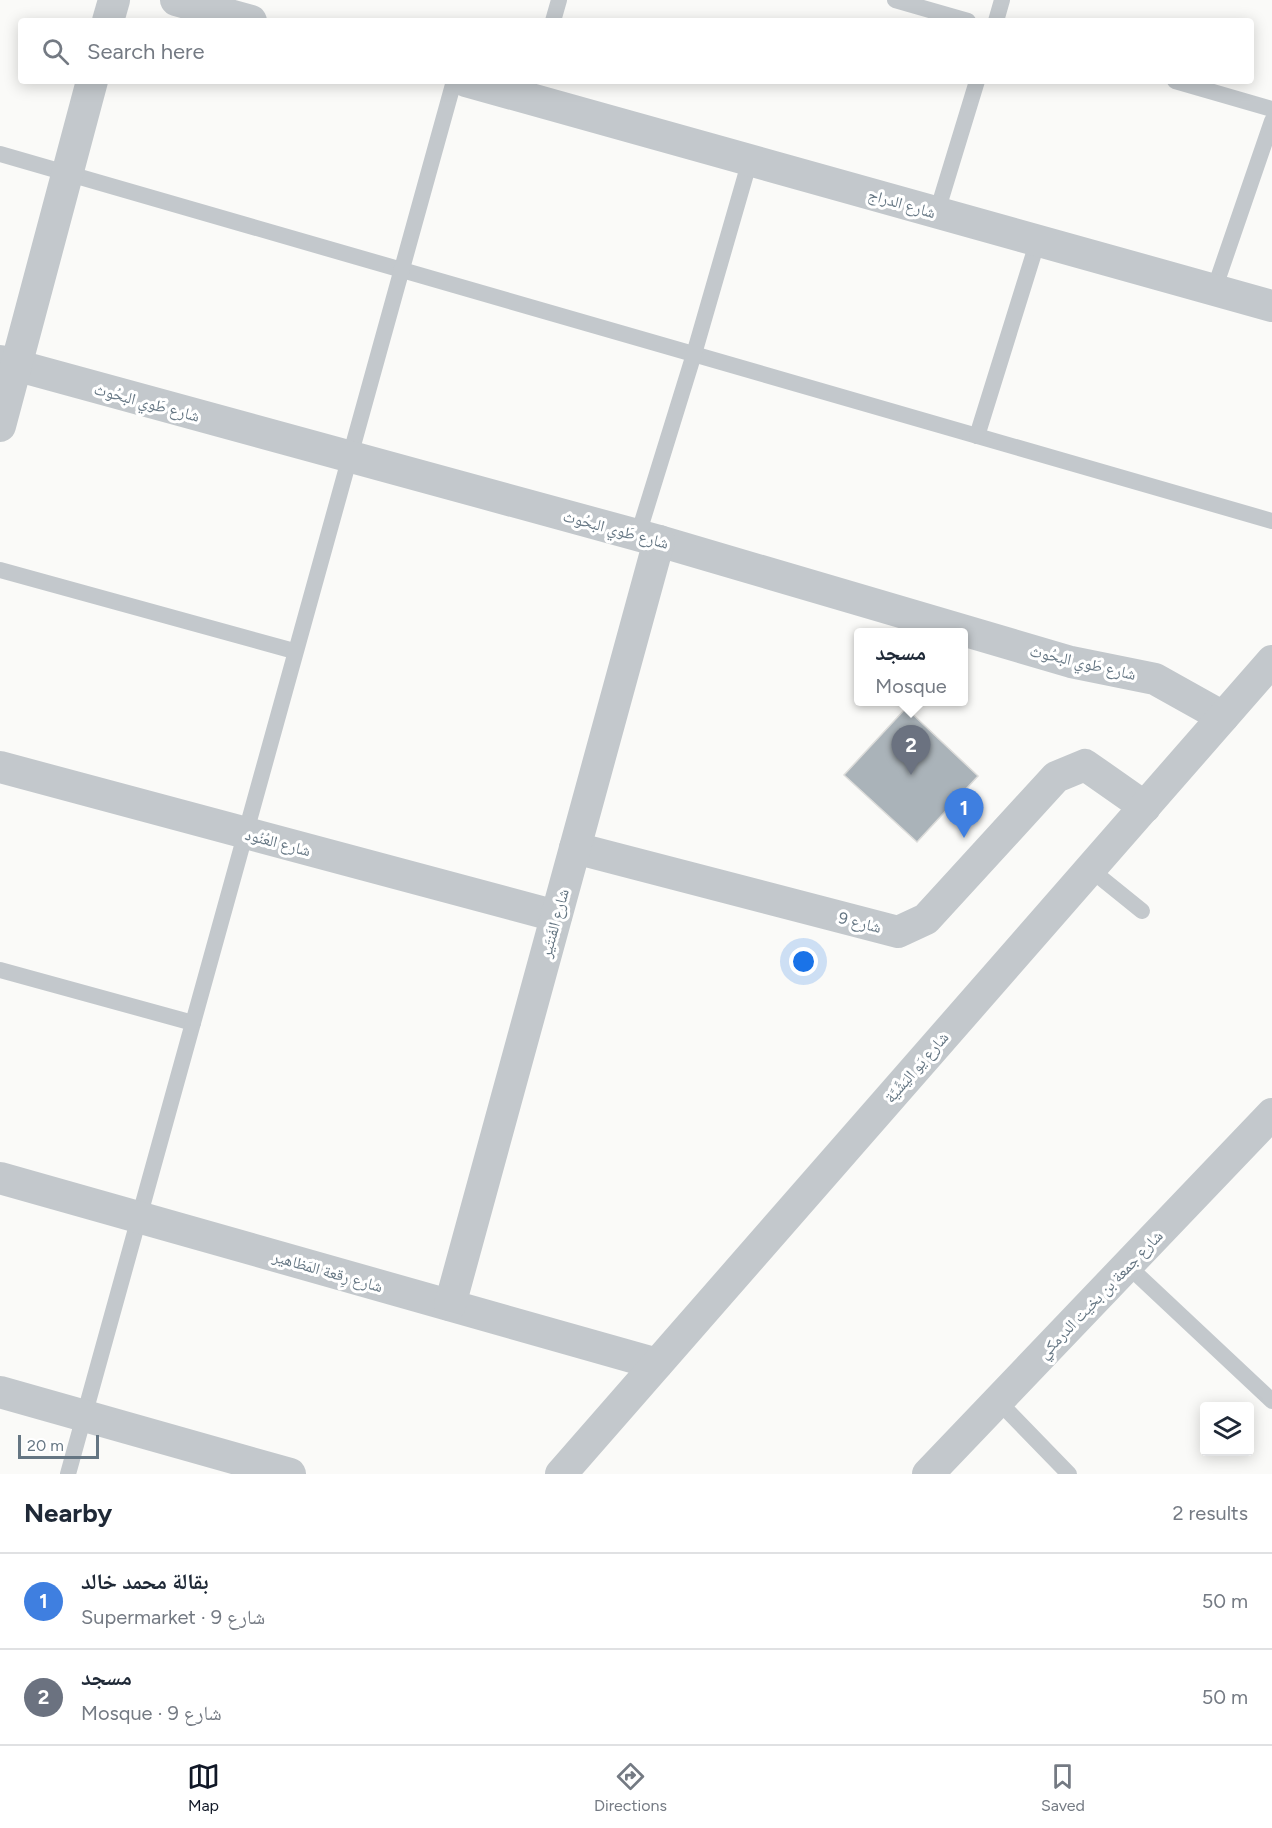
<!DOCTYPE html>
<html lang="en">
<head>
<meta charset="utf-8">
<style>
	:root { --surface:#fff; --page:#f2f2f3; --text:#1f2937; --muted:#747a83; --line:#e0e1e3; --accent:#111827 }
	body { margin:0; font-family:Figtree,"Noto Naskh Arabic",sans-serif; background:var(--page); color:var(--text) }
	.controls { position:absolute; right:18px; bottom:18px; display:grid; overflow:hidden; border-radius:6px; box-shadow:0 3px 15px #0003 }
	.controls button { width:54px; height:54px; display:grid; place-items:center; padding:0; border:0; border-bottom:2px solid var(--line); background:var(--surface); color:var(--text); font:30px sans-serif }
	.scale { position:absolute; left:18px; bottom:15px; width:81px; box-sizing:border-box; padding-left:6px; border:3px solid #657683; border-top:0; font-size:16px; line-height:21px; white-space:nowrap; color:#657683; -webkit-text-stroke:4px #fff; paint-order:stroke }
	.you { position:absolute; left:804px; top:962px; width:21px; height:21px; margin:-15px; border:4px solid #fff; border-radius:50%; background:#1a73e8; box-shadow:0 0 0 9px #1a73e833 }
	.badge { display:grid; place-items:center; width:39px; height:39px; border-radius:50%; background:var(--accent); color:#fff; font-size:20px; font-weight:700 }
	.pin { position:absolute; translate:-50% -50px; filter:drop-shadow(0 2px 3px #0008) }
	.pin::after { content:''; position:absolute; top:32px; width:21px; height:18px; background:inherit; clip-path:polygon(0 0,100% 0,50% 100%) }
	.popup { position:absolute; left:854px; top:628px; width:114px; height:78px; box-sizing:border-box; display:grid; place-content:center; border-radius:6px; background:var(--surface); filter:drop-shadow(0 2px 4px #0005); font-size:20px; white-space:nowrap; color:var(--muted) }
	.popup b { font-size:22px; color:var(--text) }
	.popup::after { content:''; position:absolute; left:50%; top:100%; margin-left:-12px; border:12px solid transparent; border-top-color:var(--surface) }
	.list { margin:0; padding:0; list-style:none }
	h2 { display:flex; justify-content:space-between; align-items:center; height:78px; margin:0; padding:0 24px; font-size:26px }
	h2 small { font-size:20px; font-weight:400; color:var(--muted) }
	.list li { display:grid; grid-template-columns:39px 1fr auto; gap:18px; align-items:center; box-sizing:border-box; height:96px; padding:0 24px; border-top:2px solid var(--line) }
	.list b { display:block; font-size:22px; white-space:nowrap }
	.list p { margin:0; font-size:20px; white-space:nowrap; color:var(--muted) }
	.list em { font-size:20px; font-style:normal; color:var(--muted) }
	.icon { flex:none; width:33px; height:33px; fill:none; stroke:currentColor; stroke-width:2; stroke-linecap:round; stroke-linejoin:round }
	.map { position:relative; flex:none; width:1272px; height:1474px; overflow:hidden }
	.search { position:absolute; background:var(--surface); box-shadow:0 3px 15px #0003; left:18px; right:18px; top:18px; height:66px; display:flex; align-items:center; gap:15px; box-sizing:border-box; padding:0 21px; border-radius:6px; color:var(--muted); font-size:22px }
	.sheet { height:270px; background:var(--surface) }
	nav { display:flex; justify-content:space-around; align-items:center; box-sizing:border-box; height:84px; border-top:2px solid var(--line); background:var(--surface); font-size:16px; color:var(--muted) }
	nav a { display:grid; justify-items:center; gap:3px }
	nav .on { color:var(--accent) }
	.map>svg:first-child { display:block }
	.building { fill:#aab3b9; stroke:#dcdcda; stroke-width:1.5 }
	.lines { fill:none; stroke-linecap:round; stroke-linejoin:round }
	.service { stroke:#c3c8cc; stroke-width:16 }
	.minor { stroke:#c3c8cc; stroke-width:32 }
	.labels { text-anchor:middle; stroke-width:6; stroke-linejoin:round; paint-order:stroke }
	.street-label { font-size:16px; fill:#657683; stroke:#fff }
</style>
</head>
<body>
<div class="map">
<svg width="1272" height="1474" viewBox="0 0 1272 1474">
	<rect width="100%" height="100%" fill="#fafaf8"/>
	<!-- building -->
	<polygon class="building" points="906,708 978,776 917,842 844,775"/>
	<g class="lines">
		<!-- service -->
		<g class="service">
			<polyline points="895,0 968,21"/>
			<polyline points="553,21 559,0"/>
			<polyline points="996,21 1002,0"/>
			<polyline points="1175,81 1272,109"/>
			<polyline points="0,154 1272,521"/>
			<polyline points="937,212 977,81"/>
			<polyline points="1214,290 1272,121"/>
			<polyline points="977,436 1038,240"/>
			<polyline points="638,535 694,354 750,160"/>
			<polyline points="0,570 294,651"/>
			<polyline points="1090,869 1142,911"/>
			<polyline points="0,970 193,1023"/>
			<polyline points="1127,1265 1272,1401"/>
			<polyline points="998,1401 1069,1474"/>
			<polyline points="68,1474 454,81"/>
		</g>
		<!-- minor -->
		<g class="minor">
			<polyline points="176,0 251,21"/>
			<polyline points="108,21 114,0"/>
			<polyline points="466,81 1272,306"/>
			<polyline points="0,361 659,541 1071,662 1155,679 1223,717"/>
			<polyline points="0,426 92,81"/>
			<polyline points="0,767 556,916"/>
			<polyline points="575,848 898,932 926,919 1056,777 1085,765 1145,807"/>
			<polyline points="0,1178 657,1364"/>
			<polyline points="450,1305 659,541"/>
			<polyline points="0,1392 290,1474"/>
			<polyline points="561,1474 1272,661"/>
			<polyline points="928,1474 1272,1114"/>
		</g>
	</g>
	<g class="labels">
		<!-- street labels -->
		<g class="street-label">
			<text transform="translate(902 203) rotate(16)" y="6">شارع الدراج</text>
			<text transform="translate(147 402) rotate(15)" y="6">شارع طَوي البحُوث</text>
			<text transform="translate(616 529) rotate(15)" y="6">شارع طَوي البحُوث</text>
			<text transform="translate(1083 662) rotate(13)" y="6">شارع طَوي البحُوث</text>
			<text transform="translate(278 842) rotate(15)" y="6">شارع العُنُود</text>
			<text transform="translate(860 922) rotate(14)" y="6">شارع 9</text>
			<text transform="translate(554 923) rotate(-75)" y="6">شارع الفَنتَير</text>
			<text transform="translate(916 1067) rotate(-49)" y="6">شارع يَو اليَشِّيَّة</text>
			<text transform="translate(328 1271) rotate(16)" y="6">شارع رِقعة المَظاهير</text>
			<text transform="translate(1100 1294) rotate(-46)" y="6">شارع جمعة بن بخيت الدرمكي</text>
		</g>
	</g>
</svg>
<div class="controls">
<button><svg class="icon" aria-label="layers" viewBox="0 0 24 24"><path d="M12 4l9 5-9 5-9-5zM3 14l9 5 9-5"/></svg></button>
</div>
<div class="scale">20 m</div>
<div class="you"></div>
<div class="pin badge" style="left:964px;top:838px;background:#3f7fe0">1</div>
<div class="pin badge" style="left:911px;top:775px;background:#6b7280">2</div>
<div class="popup"><b>مسجد</b>Mosque</div>
<div class="search"><svg class="icon" aria-label="search" viewBox="0 0 24 24"><circle cx="10" cy="10" r="6"/><path d="M15 15l6 6"/></svg>Search here</div>
</div>
<section class="sheet">
<h2>Nearby<small>2 results</small></h2>
<ul class="list">
<li><span class="badge" style="background:#3f7fe0">1</span><div><b>بقالة محمد خالد</b><p>Supermarket · شارع 9</p></div><em>50 m</em></li>
<li><span class="badge" style="background:#6b7280">2</span><div><b>مسجد</b><p>Mosque · شارع 9</p></div><em>50 m</em></li>
</ul>
</section>
<nav>
<a class="on"><svg class="icon" aria-label="map" viewBox="0 0 24 24"><path d="M3 6l6-2 6 2 6-2v14l-6 2-6-2-6 2zM9 4v14M15 6v14"/></svg>Map</a>
<a><svg class="icon" aria-label="directions" viewBox="0 0 24 24"><path d="M12 3l9 9-9 9-9-9zM9 14v-3h6M13 9l2 2-2 2"/></svg>Directions</a>
<a><svg class="icon" aria-label="saved" viewBox="0 0 24 24"><path d="M7 4h10v16l-5-4-5 4z"/></svg>Saved</a>
</nav>
</body>
</html>
